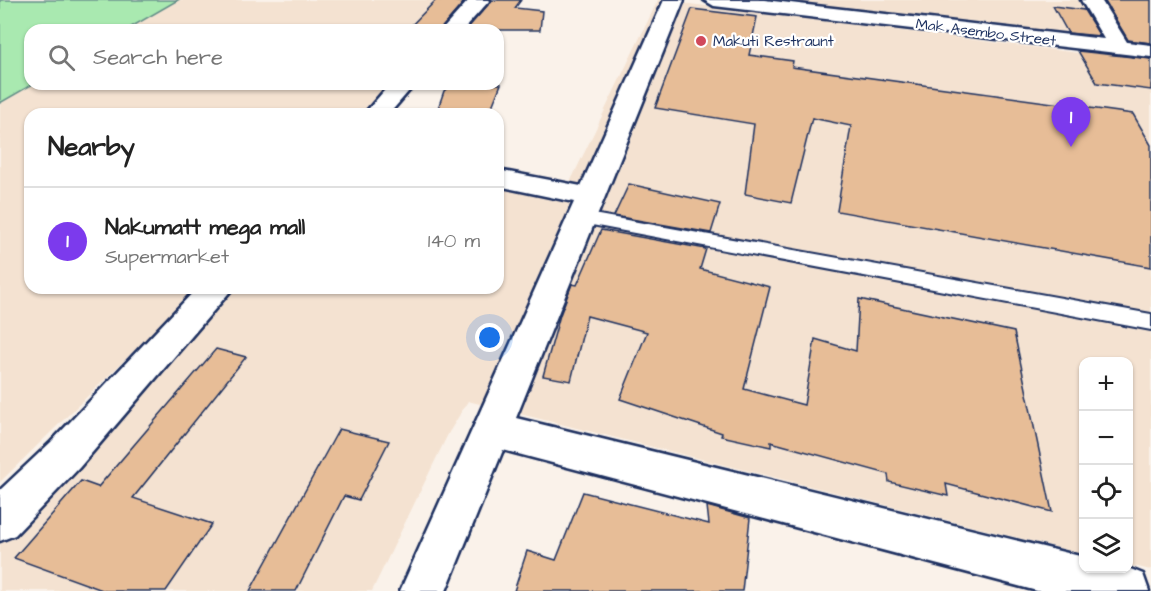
<!DOCTYPE html>
<html lang="en">
<head>
<meta charset="utf-8">
<style>
	:root { --surface:#fff; --page:#f6f6f6; --text:#222; --muted:#767676; --line:#e0e0e0; --accent:#7c3aed }
	body { margin:0; font-family:"Architects Daughter",sans-serif; background:var(--page); color:var(--text) }
	.controls { position:absolute; right:18px; bottom:18px; display:grid; overflow:hidden; border-radius:12px; box-shadow:0 2px 4px #0004 }
	.controls button { width:54px; height:54px; display:grid; place-items:center; padding:0; border:0; border-bottom:2px solid var(--line); background:var(--surface); color:var(--text); font:30px sans-serif }
	.you { position:absolute; left:490px; top:338px; width:21px; height:21px; margin:-15px; border:4px solid #fff; border-radius:50%; background:#1a73e8; box-shadow:0 0 0 9px #1a73e833 }
	.badge { display:grid; place-items:center; width:39px; height:39px; border-radius:50%; background:var(--accent); color:#fff; font-size:20px; font-weight:700 }
	.pin { position:absolute; translate:-50% -50px; filter:drop-shadow(0 2px 3px #0008) }
	.pin::after { content:''; position:absolute; top:32px; width:21px; height:18px; background:inherit; clip-path:polygon(0 0,100% 0,50% 100%) }
	.list { margin:0; padding:0; list-style:none }
	h2 { display:flex; justify-content:space-between; align-items:center; height:78px; margin:0; padding:0 24px; font-size:26px }
	h2 small { font-size:20px; font-weight:400; color:var(--muted) }
	.list li { display:grid; grid-template-columns:39px 1fr auto; gap:18px; align-items:center; box-sizing:border-box; height:108px; padding:0 24px; border-top:2px solid var(--line) }
	.list b { display:block; font-size:22px; white-space:nowrap }
	.list p { margin:0; font-size:20px; white-space:nowrap; color:var(--muted) }
	.list em { font-size:20px; font-style:normal; color:var(--muted) }
	.icon { flex:none; width:33px; height:33px; fill:none; stroke:currentColor; stroke-width:2; stroke-linecap:round; stroke-linejoin:round }
	.map { position:relative; flex:none; width:1151px; height:591px; overflow:hidden }
	.search { position:absolute; background:var(--surface); box-shadow:0 2px 4px #0004; left:24px; top:24px; width:480px; height:66px; display:flex; align-items:center; gap:15px; box-sizing:border-box; padding:0 21px; border-radius:18px; color:var(--muted); font-size:22px }
	.panel { position:absolute; background:var(--surface); box-shadow:0 2px 4px #0004; left:24px; top:108px; width:480px; height:186px; border-radius:18px }
	.map>svg:first-child { display:block }
	.built { fill:#f4e2d1 }
	.green { fill:#a9e9b0; stroke:#628c87; stroke-width:1.5 }
	.building { fill:#e7bd97; stroke:#1b2f5e; stroke-width:1.5 }
	.lines { fill:none; stroke-linecap:round; stroke-linejoin:round }
	.lane-casing { stroke:#1b2f5e; stroke-width:4 }
	.street-casing { stroke:#1b2f5e; stroke-width:5 }
	.lane { fill:#fff; fill-rule:evenodd }
	.street { fill:#fff; fill-rule:evenodd }
	.poi-dot { fill:#d1495b; stroke:#fff; stroke-width:2 }
	.labels { text-anchor:middle; stroke-width:4.5; stroke-linejoin:round; paint-order:stroke }
	.far-street-label { font-size:15px; fill:#1b2f5e; stroke:#fff }
	.far-poi-label { font-size:15px; fill:#1b2f5e; stroke:#fff; text-anchor:start }
</style>
</head>
<body>
<div class="map">
<svg width="1151" height="591" viewBox="0 0 1151 591">
	<rect width="100%" height="100%" fill="#faf2ea"/>
	<filter id="ink" filterUnits="userSpaceOnUse"><feTurbulence type="fractalNoise" baseFrequency=".0167" numOctaves="2"/><feDisplacementMap in="SourceGraphic" scale="12" xChannelSelector="R" yChannelSelector="G"/><feConvolveMatrix kernelMatrix="1 2 1 2 8 2 1 2 1" color-interpolation-filters="sRGB"/></filter>
	<g filter="url(#ink)">
		<!-- built -->
		<g class="built">
			<polygon points="178,0 466,0 438,30 126,30"/>
			<polygon points="658,0 1151,62 1151,570 1129,565 1128,362 1084,362 1083,554 468,401 448,434 372,591 0,591 0,536 233,288 498,288 498,187 561,201"/>
			<polygon points="749,0 1151,0 1151,46"/>
			<polygon points="33,84 388,84 360,114 30,114 30,288 198,288 0,482 0,103"/>
		</g>
		<!-- green -->
		<polygon class="green" points="0,0 178,0 126,30 30,30 30,84 33,84 0,103"/>
		<!-- building -->
		<g class="building">
			<polygon points="436,0 464,2 440,30 407,30"/>
			<polygon points="492,0 521,0 515,8 542,11 540,30 466,30"/>
			<polygon points="1104,0 1151,0 1151,43 1128,40"/>
			<polygon points="1053,6 1084,10 1100,36 1068,33"/>
			<polygon points="692,9 757,17 749,55 793,61 792,67 1133,114 1151,145 1151,267 837,211 851,126 812,118 791,203 745,194 754,124 655,108"/>
			<polygon points="1078,51 1151,59 1151,90 1097,83"/>
			<polygon points="452,84 501,84 489,114 436,114 444,91"/>
			<polygon points="629,184 720,204 711,233 614,216"/>
			<polygon points="601,230 706,249 700,269 770,287 744,389 804,405 815,339 856,351 859,299 1014,332 1052,512 946,484 948,496 889,482 888,474 771,442 771,447 721,436 722,433 620,399 647,332 587,316 571,381 543,376 560,315 572,284 577,285"/>
			<polygon points="216,349 246,357 133,498 212,524 166,591 105,591 14,558 81,481 98,487"/>
			<polygon points="339,429 389,441 359,500 344,496 296,591 250,591"/>
			<polygon points="583,492 709,524 707,506 750,518 742,591 514,591 527,551 556,560"/>
		</g>
		<g class="lines">
			<defs>
				<polygon id="lane" points="582,212 1151,314 1151,330 576,222 573,218 576,214"/>
				<g id="street">
					<polygon points="469,0 490,0 463,30 442,30"/>
					<polygon points="664,0 684,0 516,418 1084,557 1084,568 1128,568 1143,574 1149,591 1037,591 503,450 446,591 400,591 574,202 498,186 498,170 581,186"/>
					<polygon points="704,0 764,0 1104,39 1081,0 1101,0 1127,42 1151,45 1151,57 714,6"/>
					<polygon points="390,84 415,84 389,114 364,114"/>
					<polygon points="197,288 233,288 79,468 15,535 0,541 0,490 51,442"/>
				</g>
			</defs>
			<!-- lane casing -->
			<use href="#lane" class="lane-casing"/>
			<!-- street casing -->
			<use href="#street" class="street-casing"/>
			<!-- lane -->
			<use href="#lane" class="lane"/>
			<!-- street -->
			<use href="#street" class="street"/>
		</g>
	</g>
	<!-- markers -->
	<circle class="poi-dot" cx="701" cy="41" r="6"/>
	<g class="labels">
		<!-- far-street labels -->
		<g class="far-street-label">
			<text transform="translate(986 32) rotate(7)" y="5">Mak Asembo Street</text>
		</g>
		<!-- far-poi labels -->
		<g class="far-poi-label">
			<text x="713" y="46">Makuti Restraunt</text>
		</g>
	</g>
</svg>
<div class="controls">
<button>+</button>
<button>−</button>
<button><svg class="icon" aria-label="locate" viewBox="0 0 24 24"><circle cx="12" cy="12" r="6"/><path d="M12 2v4M12 18v4M2 12h4M18 12h4"/></svg></button>
<button><svg class="icon" aria-label="layers" viewBox="0 0 24 24"><path d="M12 4l9 5-9 5-9-5zM3 14l9 5 9-5"/></svg></button>
</div>
<div class="you"></div>
<div class="pin badge" style="left:1071px;top:147px">1</div>
<div class="search"><svg class="icon" aria-label="search" viewBox="0 0 24 24"><circle cx="10" cy="10" r="6"/><path d="M15 15l6 6"/></svg>Search here</div>
<section class="panel">
<h2>Nearby<small></small></h2>
<ul class="list">
<li><span class="badge">1</span><div><b>Nakumatt mega mall</b><p>Supermarket</p></div><em>140 m</em></li>
</ul>
</section>
</div>
</body>
</html>
